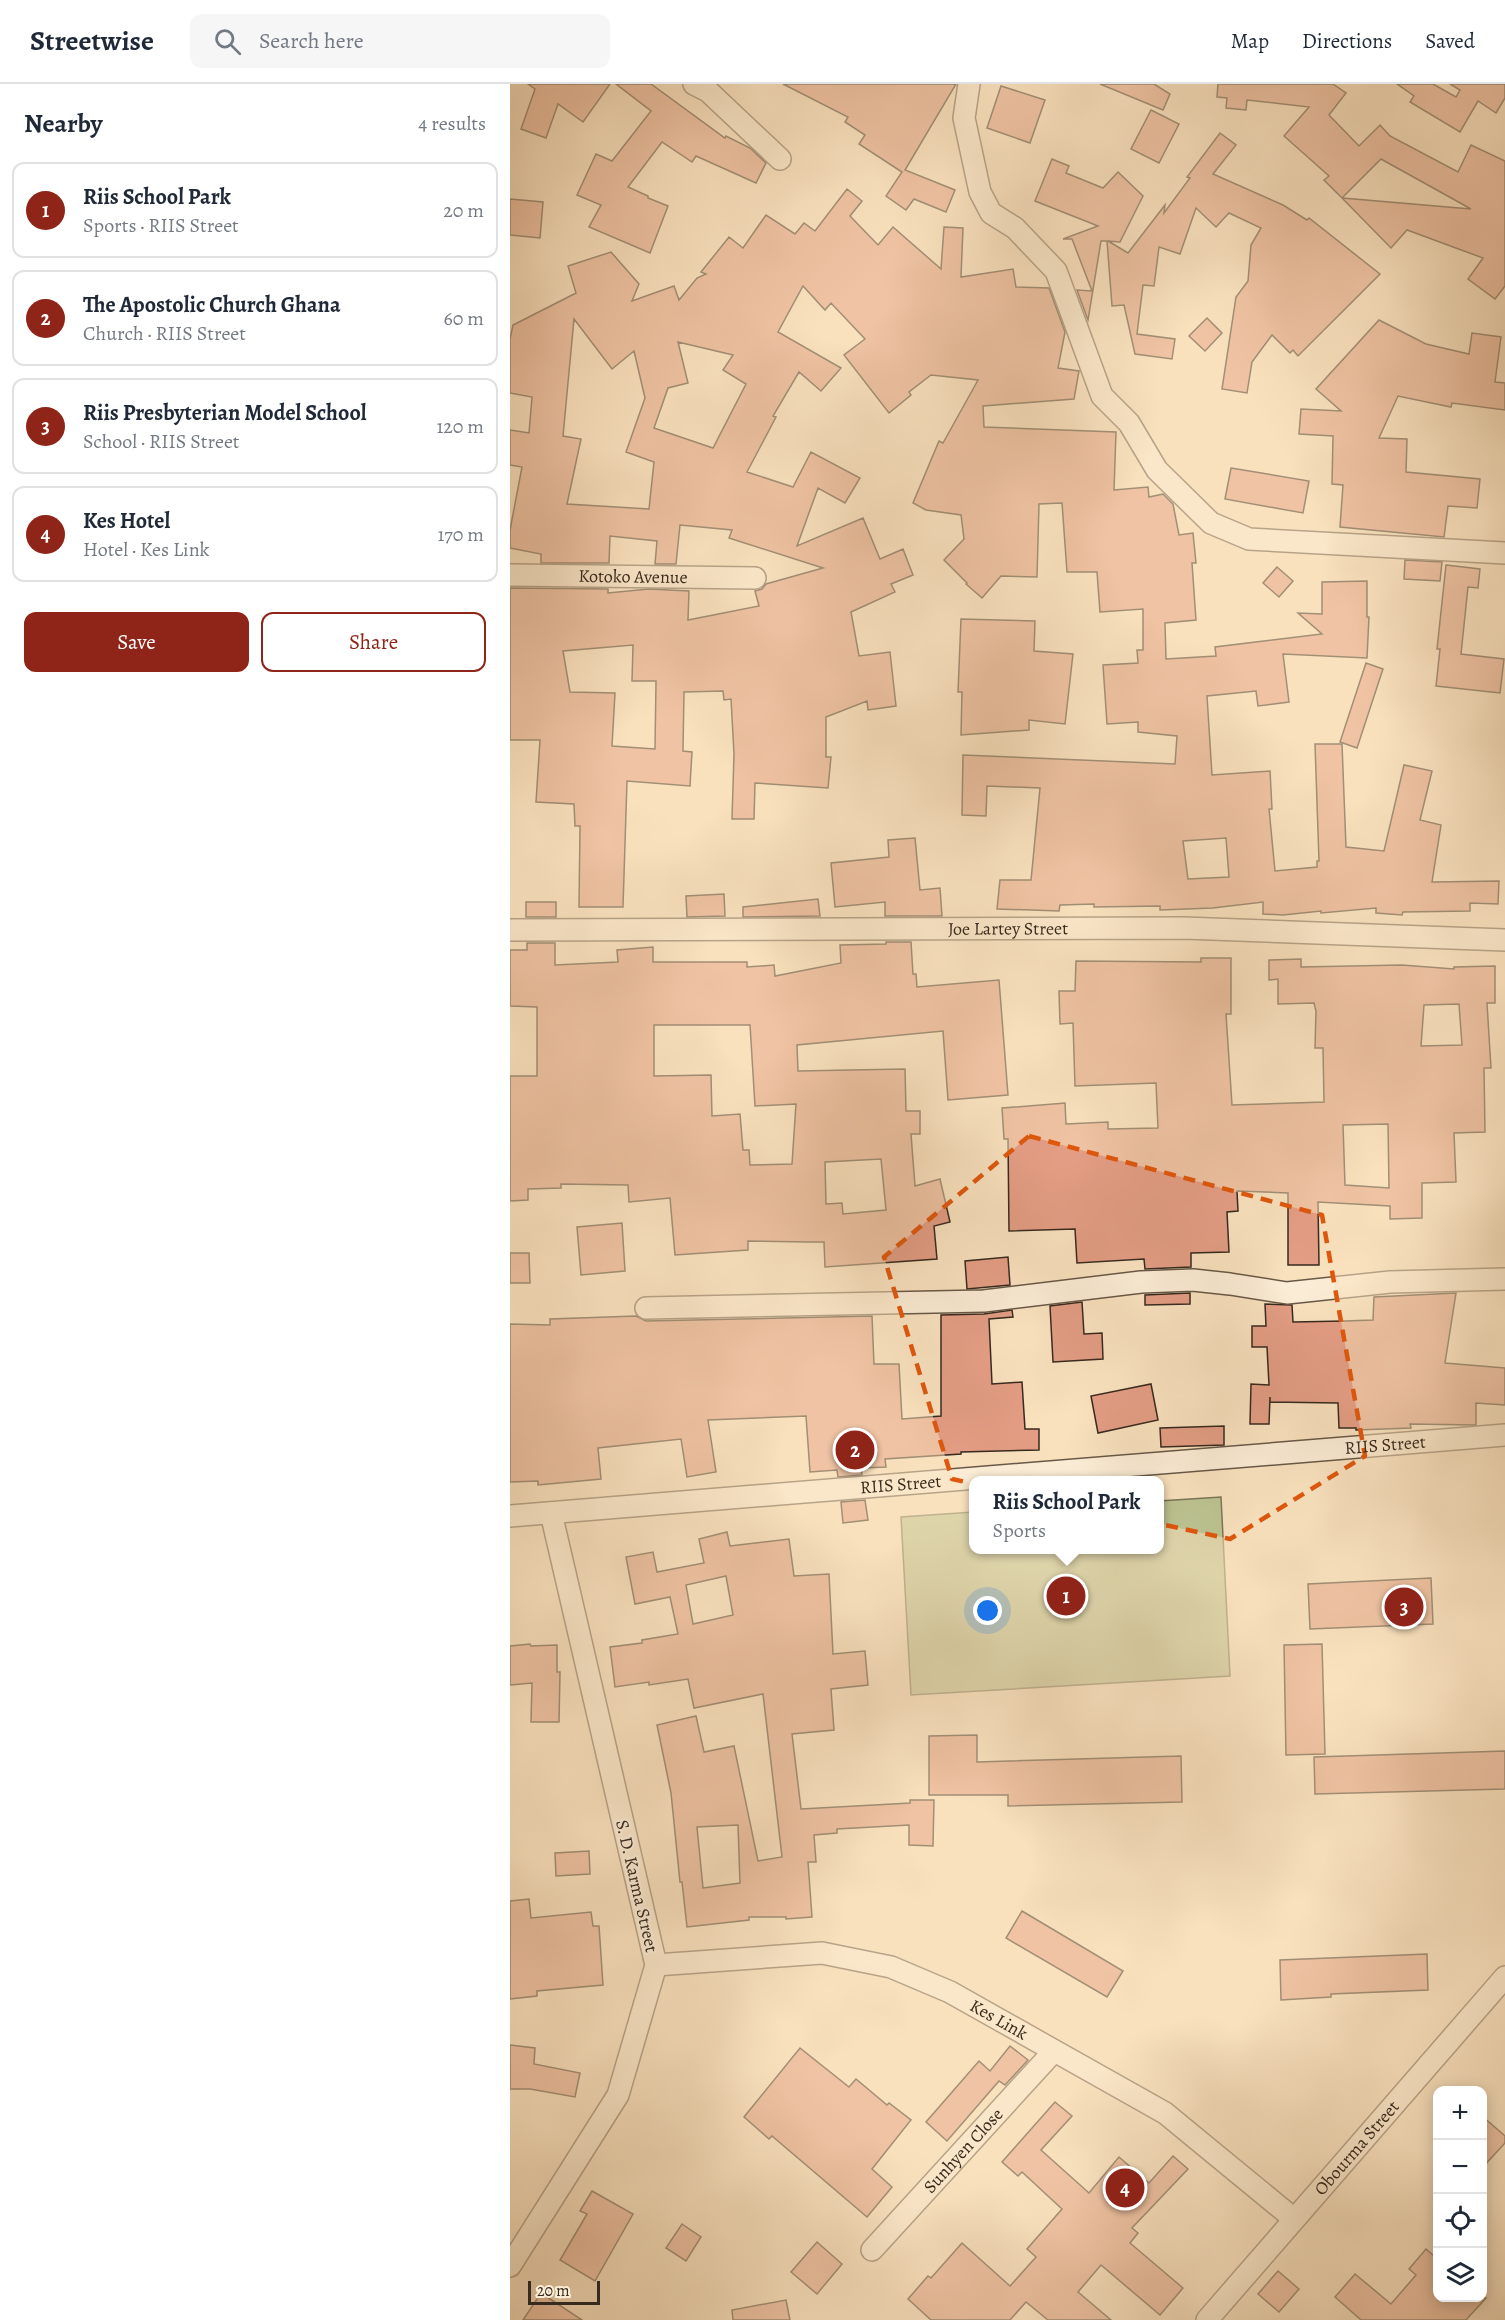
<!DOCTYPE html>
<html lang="en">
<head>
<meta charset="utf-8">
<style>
	:root { --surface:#fff; --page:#f6f6f7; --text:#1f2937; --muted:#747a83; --line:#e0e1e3; --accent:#8f2418 }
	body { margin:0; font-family:Alegreya,serif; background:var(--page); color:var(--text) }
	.controls { position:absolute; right:18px; bottom:18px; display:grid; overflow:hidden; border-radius:12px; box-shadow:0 3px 15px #0003 }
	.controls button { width:54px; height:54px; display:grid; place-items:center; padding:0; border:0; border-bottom:2px solid var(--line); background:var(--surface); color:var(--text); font:30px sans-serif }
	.scale { position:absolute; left:18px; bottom:15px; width:72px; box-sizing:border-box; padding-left:6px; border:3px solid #372a1f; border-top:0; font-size:16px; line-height:21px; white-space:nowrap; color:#372a1f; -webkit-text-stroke:4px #fbecd5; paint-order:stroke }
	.you { position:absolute; left:478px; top:1527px; width:21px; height:21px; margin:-15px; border:4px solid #fff; border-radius:50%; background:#1a73e8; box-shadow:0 0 0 9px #1a73e833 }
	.badge { display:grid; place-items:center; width:39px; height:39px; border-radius:50%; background:var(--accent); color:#fff; font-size:20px; font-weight:700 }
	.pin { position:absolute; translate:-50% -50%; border:3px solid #fff; box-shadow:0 2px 6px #0006 }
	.popup { position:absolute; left:459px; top:1392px; width:195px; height:78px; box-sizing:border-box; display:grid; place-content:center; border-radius:12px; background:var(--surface); filter:drop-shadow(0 2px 4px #0005); font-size:20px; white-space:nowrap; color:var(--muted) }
	.popup b { font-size:22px; color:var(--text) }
	.popup::after { content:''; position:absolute; left:50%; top:100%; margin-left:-12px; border:12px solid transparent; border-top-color:var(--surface) }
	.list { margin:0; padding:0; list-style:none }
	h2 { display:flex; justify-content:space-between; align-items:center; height:78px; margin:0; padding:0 24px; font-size:26px }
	h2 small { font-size:20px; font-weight:400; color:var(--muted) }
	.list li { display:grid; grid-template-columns:39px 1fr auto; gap:18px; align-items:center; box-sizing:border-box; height:96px; margin:0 12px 12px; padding:0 12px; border:2px solid var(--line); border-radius:12px }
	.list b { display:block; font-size:22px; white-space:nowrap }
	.list p { margin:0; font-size:20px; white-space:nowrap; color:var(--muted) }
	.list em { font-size:20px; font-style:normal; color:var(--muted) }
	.actions { display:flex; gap:12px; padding:18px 24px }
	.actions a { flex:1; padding:14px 0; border:2px solid var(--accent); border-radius:12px; text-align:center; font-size:21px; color:var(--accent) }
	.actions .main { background:var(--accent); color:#fff }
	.icon { flex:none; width:33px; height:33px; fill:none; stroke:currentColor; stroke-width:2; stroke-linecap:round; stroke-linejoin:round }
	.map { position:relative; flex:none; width:995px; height:2236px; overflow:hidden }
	header { display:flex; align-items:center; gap:36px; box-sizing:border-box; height:84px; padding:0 30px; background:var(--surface); border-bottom:2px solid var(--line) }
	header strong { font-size:28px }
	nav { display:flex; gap:33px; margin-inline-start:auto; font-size:21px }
	.search { width:420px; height:54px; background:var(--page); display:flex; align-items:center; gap:15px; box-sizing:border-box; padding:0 21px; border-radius:12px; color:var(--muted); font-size:22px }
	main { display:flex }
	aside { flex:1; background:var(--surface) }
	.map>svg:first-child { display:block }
	.green { fill:#bcc392; stroke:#7a7658; stroke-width:1.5 }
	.building { fill:#e39d84; stroke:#372a1f; stroke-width:1.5; fill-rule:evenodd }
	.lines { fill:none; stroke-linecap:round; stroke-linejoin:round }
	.street-casing { stroke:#685847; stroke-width:24 }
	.street { stroke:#fbecd5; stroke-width:21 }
	.marked { fill:none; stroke:#df570d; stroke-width:4.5; stroke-dasharray:12 8; stroke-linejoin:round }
	.labels { text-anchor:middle; stroke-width:5; stroke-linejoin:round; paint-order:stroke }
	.street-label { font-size:18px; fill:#372a1f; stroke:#fbecd5 }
</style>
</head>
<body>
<header>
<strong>Streetwise</strong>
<div class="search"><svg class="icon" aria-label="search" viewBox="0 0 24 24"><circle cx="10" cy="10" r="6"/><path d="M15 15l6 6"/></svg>Search here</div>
<nav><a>Map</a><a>Directions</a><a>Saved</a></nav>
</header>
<main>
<aside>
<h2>Nearby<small>4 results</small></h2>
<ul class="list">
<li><span class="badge">1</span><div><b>Riis School Park</b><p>Sports · RIIS Street</p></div><em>20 m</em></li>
<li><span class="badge">2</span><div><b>The Apostolic Church Ghana</b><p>Church · RIIS Street</p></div><em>60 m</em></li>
<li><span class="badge">3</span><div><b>Riis Presbyterian Model School</b><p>School · RIIS Street</p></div><em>120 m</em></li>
<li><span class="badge">4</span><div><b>Kes Hotel</b><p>Hotel · Kes Link</p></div><em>170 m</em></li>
</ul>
<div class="actions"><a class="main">Save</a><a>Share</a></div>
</aside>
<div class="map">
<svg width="995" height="2236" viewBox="0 0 995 2236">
	<rect width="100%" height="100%" fill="#f9e1be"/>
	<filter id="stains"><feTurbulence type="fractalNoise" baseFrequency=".00333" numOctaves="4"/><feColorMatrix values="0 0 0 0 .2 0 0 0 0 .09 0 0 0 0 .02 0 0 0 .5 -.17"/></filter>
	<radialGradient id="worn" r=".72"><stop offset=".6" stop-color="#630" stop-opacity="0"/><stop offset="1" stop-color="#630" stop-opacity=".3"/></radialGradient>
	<!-- green -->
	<polygon class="green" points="711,1413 720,1592 401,1611 391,1433 463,1428 463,1466 649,1466 649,1417"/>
	<!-- building -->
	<g class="building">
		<polygon points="18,0 100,0 73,38 48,20 36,54 11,45 25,5"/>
		<polygon points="106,0 141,0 215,54 216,52 240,64 256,79 246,99 186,72 182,78 152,58 118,103 138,112 138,114 158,122 140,169 79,143 91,121 67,111 86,70 102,77 141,27"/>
		<polygon points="273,0 446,0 395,86 445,106 436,128 404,115 396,126 376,112 392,88 349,60 355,51 335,38 338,33"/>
		<polygon points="590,0 644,0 660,10 653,26"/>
		<polygon points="708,0 823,0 836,9 819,31 849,62 870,41 880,52 948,88 961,61 995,77 995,202 985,215 958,195 973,174 897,146 881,164 832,114 961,125 871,75 832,114 814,96 819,92 774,52 799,23 737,16 736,26 716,24 717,14 707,13"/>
		<polygon points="887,0 923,0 946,13 950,6 940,0 995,0 995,14 986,29 968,17 950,48 900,18 904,12"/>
		<polygon points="491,2 535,16 520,59 477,44"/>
		<polygon points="641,26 669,40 649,79 621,65"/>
		<polygon points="710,49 726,61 703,90 773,121 797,136 799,134 870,190 788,272 783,266 780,269 762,251 742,278 737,309 712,305 726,213 738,197 741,161 751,144 719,129 706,143 686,124 670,170 649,163 644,202 633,201 627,250 665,255 662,275 625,270 614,221 602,222 597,157 591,157 578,236 567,206 582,207 562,155 553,155 588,142 525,117 542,75 559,82 556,89 593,104 608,88 633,112 610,158 598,157 618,169 655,121 654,129 680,94 677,93"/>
		<path d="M 337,105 L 352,117 L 340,132 L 368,161 L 383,143 L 431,185 L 434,143 L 453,144 L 451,193 L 503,185 L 506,203 L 539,204 L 555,248 L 548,284 L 569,287 L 564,315 L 473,322 L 474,343 L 606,348 L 604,406 L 638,403 L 639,413 L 653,410 L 663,420 L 669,451 L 683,449 L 686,479 L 682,479 L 686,536 L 655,539 L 656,575 L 706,572 L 705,563 L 812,550 L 788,529 L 812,530 L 812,498 L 857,497 L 857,533 L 859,533 L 857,574 L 773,570 L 779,618 L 748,622 L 746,607 L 697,612 L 702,691 L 760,687 L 762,725 L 759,725 L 765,787 L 807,783 L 807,777 L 809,777 L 805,660 L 832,660 L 836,763 L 874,767 L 894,681 L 922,687 L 910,736 L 931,741 L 922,798 L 989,797 L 988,820 L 960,819 L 960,827 L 893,828 L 892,831 L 866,829 L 866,824 L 811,829 L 811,827 L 773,831 L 753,830 L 753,818 L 703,824 L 650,826 L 650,822 L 584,823 L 584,820 L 550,821 L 549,827 L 487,825 L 490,796 L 521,796 L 530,704 L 477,702 L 476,732 L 452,731 L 453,671 L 665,680 L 667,652 L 628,648 L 628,638 L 597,640 L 593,581 L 628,579 L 627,566 L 633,566 L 633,525 L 590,528 L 587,488 L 557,488 L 552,419 L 529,420 L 527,493 L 491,492 L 472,514 L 456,500 L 457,499 L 434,476 L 454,455 L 451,431 L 416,426 L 403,419 L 429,357 L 433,359 L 468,296 L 421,291 L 399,308 L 401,311 L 379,329 L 334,271 L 355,255 L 321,219 L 315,226 L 293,202 L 268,248 L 331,284 L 311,307 L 289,288 L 263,332 L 266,333 L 237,388 L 283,403 L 301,368 L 350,394 L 335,419 L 308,404 L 287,462 L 353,434 L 370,475 L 393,465 L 403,491 L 381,500 L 385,508 L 341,528 L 349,572 L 380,568 L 386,622 L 358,626 L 357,617 L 316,633 L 316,673 L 321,673 L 318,704 L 245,699 L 244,735 L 222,735 L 224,670 L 221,615 L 214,616 L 213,607 L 174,608 L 173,667 L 182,668 L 180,702 L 117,697 L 113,823 L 69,823 L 70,742 L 65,742 L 64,720 L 26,718 L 30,656 L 0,656 L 0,504 L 98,505 L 98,509 L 139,505 L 179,507 L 178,536 L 249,522 L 245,507 L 252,505 L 256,500 L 313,484 L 219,454 L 222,446 L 170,441 L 166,480 L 145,480 L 147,457 L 100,452 L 99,479 L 31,479 L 31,470 L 0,464 L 0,446 L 12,383 L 0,381 L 0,346 L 19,349 L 22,313 L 0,309 L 0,255 L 3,241 L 66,209 L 58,182 L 101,168 L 129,200 L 122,217 L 164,202 L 169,216 L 187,194 L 196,190 L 191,188 L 219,153 L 233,164 L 256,131 L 285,150 L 294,139 L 305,147 ZM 64,235 L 102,285 L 124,267 L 135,314 L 116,368 L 144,378 L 139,425 L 57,420 L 71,355 L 53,352 ZM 168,258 L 223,271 L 213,286 L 236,300 L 203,364 L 144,344 L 158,304 L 178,299 ZM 123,561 L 122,597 L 146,597 L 145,665 L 102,662 L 105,609 L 60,608 L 53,567 ZM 716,754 L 719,793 L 678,795 L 673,757 Z"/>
		<polygon points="0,115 33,118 30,154 0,151"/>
		<polygon points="697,234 712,249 695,267 679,252"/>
		<polygon points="869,236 916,260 959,270 962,249 991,253 985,298 995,299 995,326 942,319 941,323 888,312 869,354 897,355 896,388 970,395 967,424 938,422 934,453 830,443 833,401 822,400 823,352 789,350 791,325 831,327 806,305"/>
		<polygon points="721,384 799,397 793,429 715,415"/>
		<polygon points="895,476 932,478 930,497 894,495"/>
		<polygon points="936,481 970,485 968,504 958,503 951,570 994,575 990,609 926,602 930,565 927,565"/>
		<polygon points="767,483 783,497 769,513 753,499"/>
		<polygon points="451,535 525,537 524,567 563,570 555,640 519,636 519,646 451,651 452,608 448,608"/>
		<polygon points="856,579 873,585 847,664 830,658"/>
		<polygon points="405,754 410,806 430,804 432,832 375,832 375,818 325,823 321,779 379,773 378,756"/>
		<polygon points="214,810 215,832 177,833 176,812"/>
		<polygon points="308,815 310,832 233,833 233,823"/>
		<rect x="16" y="818" width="30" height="15"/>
		<path d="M 376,858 L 401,858 L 403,890 L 406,890 L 407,903 L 489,896 L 498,1011 L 438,1016 L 433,947 L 287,961 L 288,987 L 395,985 L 396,1027 L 410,1027 L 410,1050 L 401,1050 L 405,1102 L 430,1095 L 440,1138 L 424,1142 L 427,1175 L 315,1183 L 314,1158 L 299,1158 L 238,1157 L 238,1166 L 165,1171 L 160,1114 L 119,1118 L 118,1101 L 51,1100 L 51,1104 L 18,1105 L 18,1116 L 0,1117 L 0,992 L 27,992 L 27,923 L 0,922 L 0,866 L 17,866 L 17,859 L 45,859 L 45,881 L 108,878 L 107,866 L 143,863 L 143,878 L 237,878 L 237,883 L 264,881 L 265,892 L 331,879 L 330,861 L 376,860 ZM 144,941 L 240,941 L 245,1022 L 286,1020 L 282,1080 L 240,1081 L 239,1066 L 233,1066 L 230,1030 L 202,1032 L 201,991 L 144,992 ZM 371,1075 L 376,1126 L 333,1130 L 332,1119 L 316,1120 L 315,1078 Z"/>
		<path d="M 691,874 L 721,874 L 721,930 L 716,930 L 722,1021 L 814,1018 L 813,964 L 805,964 L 806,927 L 804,919 L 768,920 L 768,895 L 759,896 L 759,876 L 791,875 L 791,883 L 892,881 L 944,885 L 944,883 L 985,882 L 985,919 L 977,919 L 981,984 L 974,984 L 975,1048 L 944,1049 L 946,1098 L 912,1099 L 912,1134 L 880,1135 L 880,1122 L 808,1118 L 809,1181 L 778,1181 L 778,1109 L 727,1107 L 728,1127 L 717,1128 L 719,1168 L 681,1169 L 681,1183 L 635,1185 L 634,1175 L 567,1179 L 565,1145 L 499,1147 L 498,1055 L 494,1055 L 492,1024 L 555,1019 L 556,1040 L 598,1038 L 598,1045 L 648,1044 L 646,999 L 565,1002 L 563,939 L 550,940 L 549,907 L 565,907 L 566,877 L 691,878 ZM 949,920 L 952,961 L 911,962 L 914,921 ZM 878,1040 L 879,1104 L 835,1101 L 833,1041 Z"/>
		<polygon points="112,1139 115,1187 71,1191 67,1143"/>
		<polygon points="0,1169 19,1169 20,1199 0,1199"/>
		<polygon points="498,1173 500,1201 457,1205 455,1177"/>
		<polygon points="680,1209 680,1220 635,1221 635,1211"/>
		<polygon points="946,1209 935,1279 995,1284 995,1321 966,1319 966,1341 900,1340 901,1344 846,1346 846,1344 829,1344 828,1319 760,1318 760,1313 759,1340 740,1340 741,1300 759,1301 757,1263 742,1263 742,1242 756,1242 755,1220 782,1221 783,1238 835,1237 863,1236 864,1213"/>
		<polygon points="572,1218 574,1250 592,1249 593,1275 543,1278 540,1222"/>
		<polygon points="502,1226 503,1233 479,1235 482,1300 512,1298 515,1345 529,1345 529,1366 451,1368 451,1370 375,1375 376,1383 351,1384 352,1391 328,1393 327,1386 300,1388 296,1332 198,1336 206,1388 177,1393 171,1355 88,1364 91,1395 28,1401 28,1397 0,1398 0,1240 40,1241 40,1235 126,1232 136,1237 362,1232 364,1280 389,1280 392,1335 431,1332 431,1231 474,1230"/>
		<polygon points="641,1300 648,1336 588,1349 581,1312"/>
		<polygon points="714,1342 714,1361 651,1363 650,1344"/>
		<polygon points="355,1416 358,1436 333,1439 331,1418"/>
		<path d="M 217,1448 L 220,1462 L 279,1455 L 284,1492 L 319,1490 L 323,1570 L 355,1567 L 358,1601 L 321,1605 L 324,1646 L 282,1650 L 291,1725 L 400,1719 L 400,1716 L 424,1716 L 423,1762 L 399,1761 L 399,1741 L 327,1745 L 327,1749 L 304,1751 L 306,1778 L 298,1778 L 302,1833 L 276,1835 L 276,1833 L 239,1833 L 239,1836 L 177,1843 L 172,1798 L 170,1798 L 161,1709 L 147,1641 L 186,1632 L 194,1668 L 224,1662 L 248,1777 L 272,1773 L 253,1610 L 184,1624 L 178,1595 L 139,1601 L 139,1598 L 105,1603 L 100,1563 L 132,1559 L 132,1556 L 168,1550 L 160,1513 L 125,1520 L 116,1473 L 143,1468 L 147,1488 L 194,1479 L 189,1455 ZM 216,1492 L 223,1531 L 183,1540 L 176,1501 ZM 228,1741 L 230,1799 L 193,1804 L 187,1743 Z"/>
		<polygon points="921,1494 923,1540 800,1545 798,1500"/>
		<polygon points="20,1560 21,1562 47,1561 47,1588 50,1588 49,1638 21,1638 22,1599 0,1601 0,1562"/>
		<polygon points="812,1560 815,1670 776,1671 774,1561"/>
		<polygon points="467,1651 467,1678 671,1672 672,1718 498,1722 498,1711 419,1711 419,1652"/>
		<polygon points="995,1667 995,1705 805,1710 804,1673"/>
		<polygon points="79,1767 80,1790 46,1792 45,1769"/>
		<polygon points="19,1815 21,1834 81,1828 83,1842 89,1842 93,1901 27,1907 27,1912 0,1915 0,1817"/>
		<polygon points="512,1827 613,1887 597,1913 496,1854"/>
		<polygon points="917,1870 918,1906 821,1910 821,1913 771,1916 770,1876"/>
		<polygon points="0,1961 25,1964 24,1980 70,1989 65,2013 20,2005 0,2005"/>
		<polygon points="500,1962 518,1976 495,2001 489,1997 437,2057 416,2038 469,1977 480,1987"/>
		<polygon points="290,1964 339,2003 346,1995 377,2021 379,2019 401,2036 362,2085 382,2103 357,2133 262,2052 259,2055 234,2033"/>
		<polygon points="545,2018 562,2032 531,2066 579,2109 609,2073 639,2099 663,2072 678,2085 622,2144 628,2149 620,2159 673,2204 650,2231 591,2181 568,2208 601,2236 538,2236 516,2218 500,2236 421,2236 398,2215 418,2192 421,2194 452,2159 500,2202 526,2173 517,2165 552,2125 512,2088 508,2092 492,2078"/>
		<polygon points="972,2032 995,2052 995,2059 972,2084"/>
		<polygon points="82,2107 123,2130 85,2197 50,2176 77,2130 70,2127"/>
		<polygon points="172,2140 191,2153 176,2177 156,2164"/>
		<polygon points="307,2158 332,2180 307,2210 281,2188"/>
		<polygon points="916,2165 924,2172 927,2168 927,2214 976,2214 956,2236 851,2236 825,2213 845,2190 881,2220 906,2191 899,2185"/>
		<polygon points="768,2187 789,2205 769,2228 748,2210"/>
		<polygon points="31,2209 72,2236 13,2236"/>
		<polygon points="276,2216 280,2236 223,2236 222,2226"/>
	</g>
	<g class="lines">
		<defs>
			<g id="street">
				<polyline points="184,0 198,7 270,75"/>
				<polyline points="459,0 454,34 470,108 481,129 505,144 546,187 592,312 619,339 647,386 701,439 739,455 995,469"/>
				<path id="s1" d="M 0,491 L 245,494"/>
				<path id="s2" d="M 0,846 L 674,844 L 995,856"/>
				<polyline points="136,1224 474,1217 631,1198 683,1196 720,1200 777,1209 880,1198 995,1195"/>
				<path id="s3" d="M 0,1432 L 995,1351"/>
				<path id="s4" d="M 146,1881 L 312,1869 L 381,1883 L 440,1908 L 655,2029 L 784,2135"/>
				<path id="s5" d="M 362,2166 L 544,1967"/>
				<polyline points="0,2182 108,2011 146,1881 41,1429"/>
				<path id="s6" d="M 697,2236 L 995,1893"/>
			</g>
		</defs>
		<!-- street casing -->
		<use href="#street" class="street-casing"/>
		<!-- street -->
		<use href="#street" class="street"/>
	</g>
	<!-- marked area -->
	<path d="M0 0H995V2236H0ZM 519,1052 L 812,1131 L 855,1372 L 720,1455 L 442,1395 L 374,1173 Z" fill="#f9e1be" fill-opacity=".55" fill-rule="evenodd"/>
	<path class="marked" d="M 519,1052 L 812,1131 L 855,1372 L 720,1455 L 442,1395 L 374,1173 Z"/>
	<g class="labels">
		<!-- street labels -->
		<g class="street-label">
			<text dy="6" stroke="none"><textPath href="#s1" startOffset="123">Kotoko Avenue</textPath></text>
			<text dy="6" stroke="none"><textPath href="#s2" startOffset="498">Joe Lartey Street</textPath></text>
			<text dy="6" stroke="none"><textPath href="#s3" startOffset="878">RIIS Street</textPath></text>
			<text dy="6" stroke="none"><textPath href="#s3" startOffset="392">RIIS Street</textPath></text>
			<text transform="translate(127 1802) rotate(77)" y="6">S. D. Karma Street</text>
			<text dy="6" stroke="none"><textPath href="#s4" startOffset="357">Kes Link</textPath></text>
			<text dy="6" stroke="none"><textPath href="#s6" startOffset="228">Obourma Street</textPath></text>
			<text dy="6" stroke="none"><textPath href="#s5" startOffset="135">Sunhyen Close</textPath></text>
		</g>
	</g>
	<rect width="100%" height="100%" filter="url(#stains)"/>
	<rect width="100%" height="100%" fill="url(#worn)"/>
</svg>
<div class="controls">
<button>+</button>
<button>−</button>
<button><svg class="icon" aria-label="locate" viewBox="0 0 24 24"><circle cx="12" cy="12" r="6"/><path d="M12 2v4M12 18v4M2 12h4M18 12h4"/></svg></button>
<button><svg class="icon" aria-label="layers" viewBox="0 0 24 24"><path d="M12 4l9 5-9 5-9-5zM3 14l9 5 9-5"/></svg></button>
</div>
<div class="scale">20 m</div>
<div class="you"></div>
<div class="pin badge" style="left:556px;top:1512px">1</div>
<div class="popup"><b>Riis School Park</b>Sports</div>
<div class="pin badge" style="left:345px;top:1366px">2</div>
<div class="pin badge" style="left:894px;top:1523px">3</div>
<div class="pin badge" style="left:615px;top:2104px">4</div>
</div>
</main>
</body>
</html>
